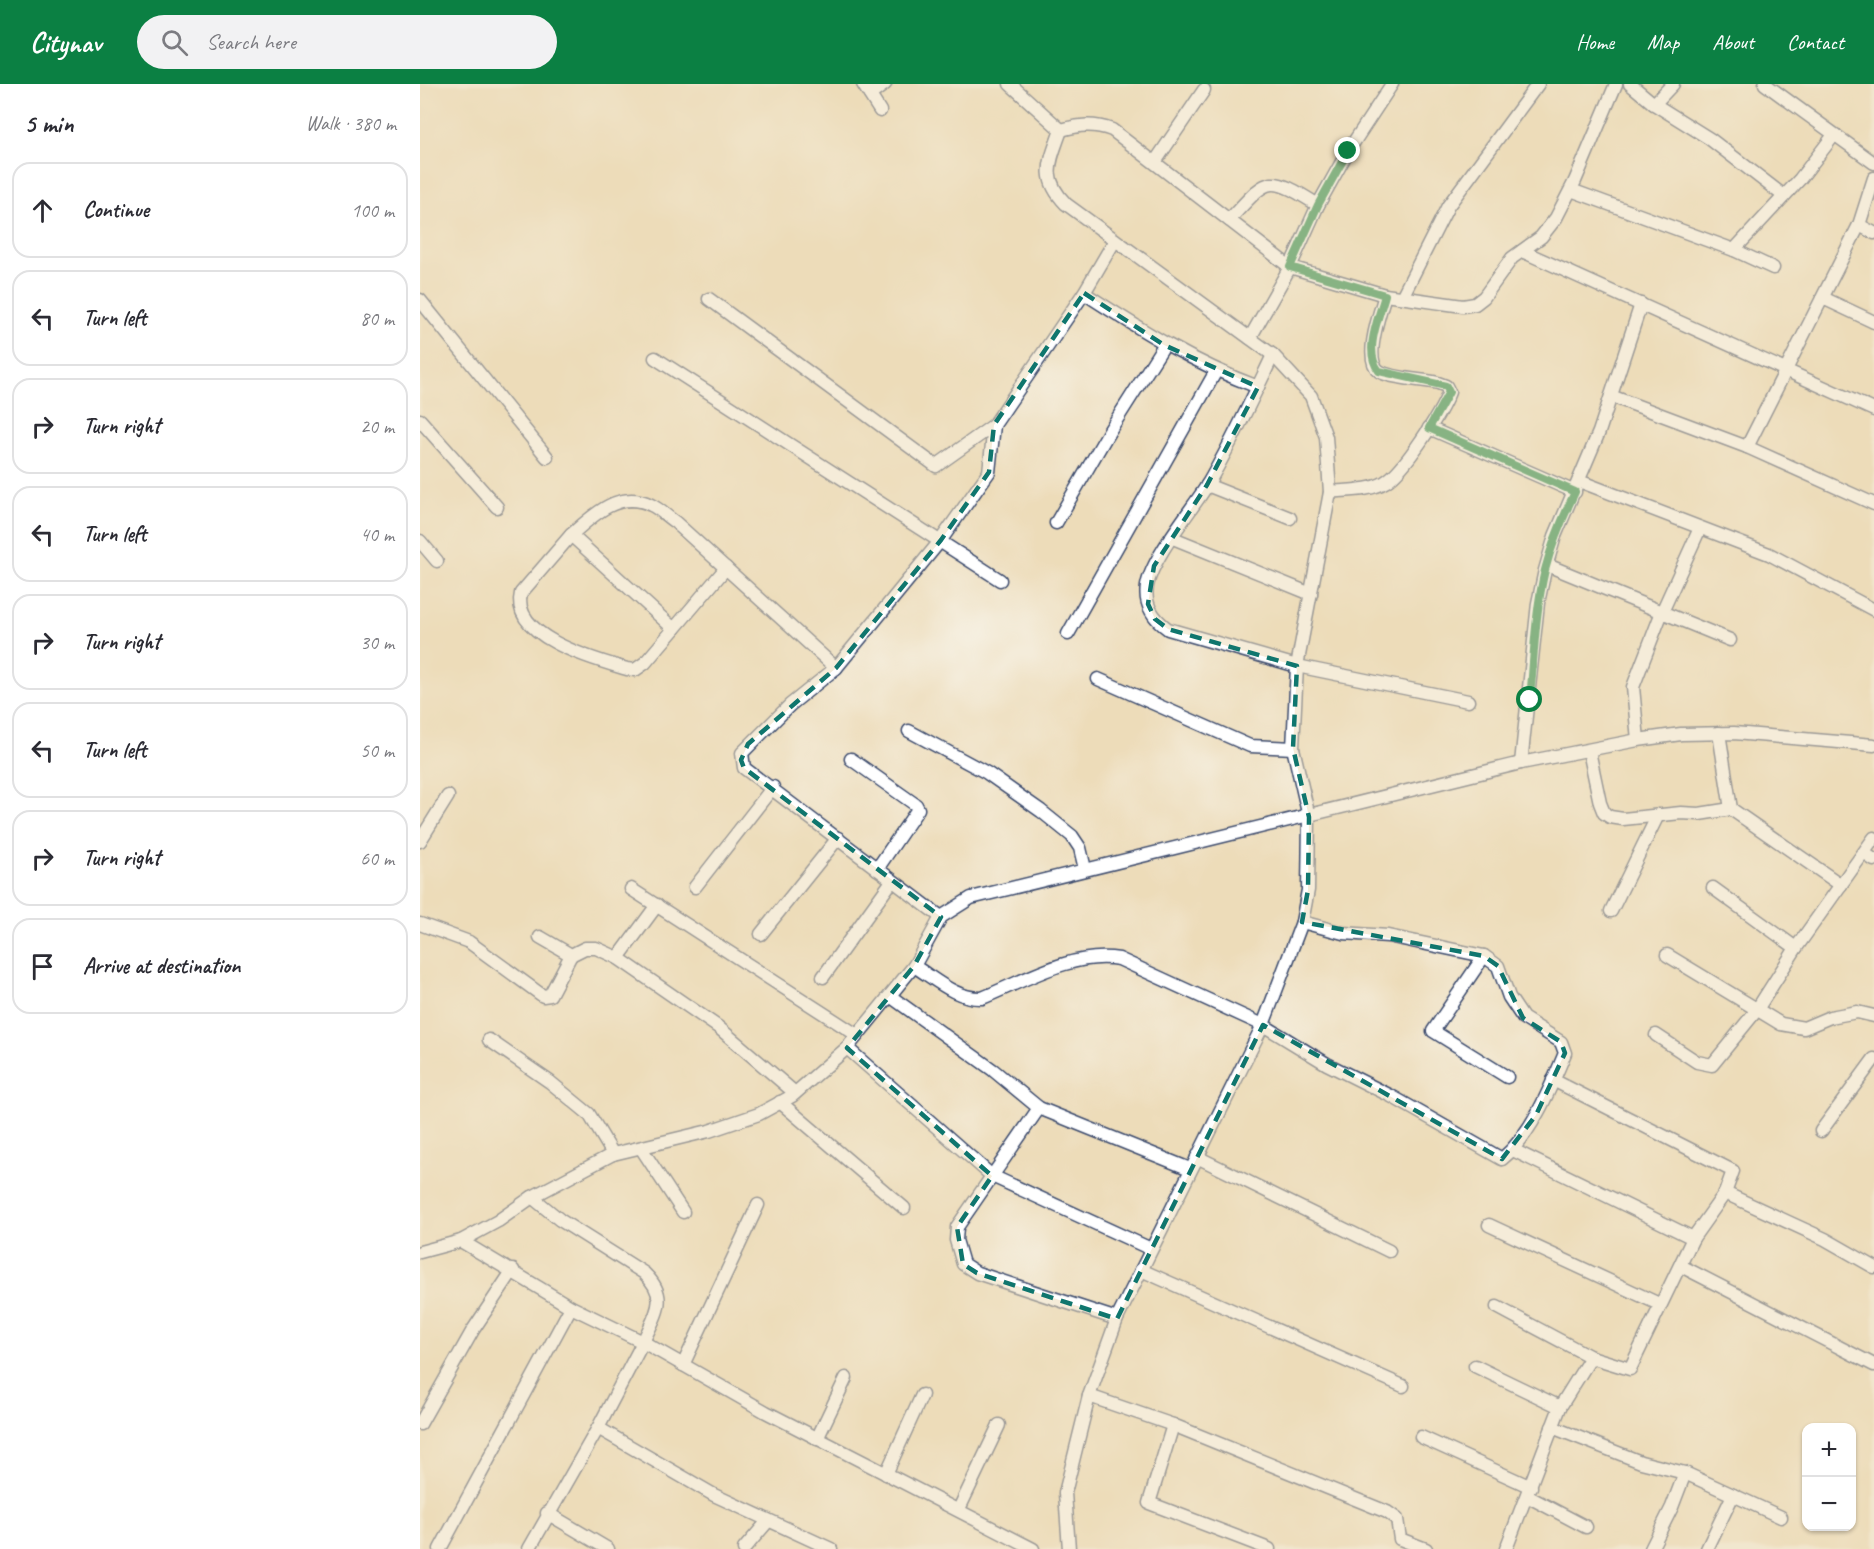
<!DOCTYPE html>
<html lang="en">
<head>
<meta charset="utf-8">
<style>
	:root { --surface:#fff; --page:#f2f2f3; --text:#2b2b33; --muted:#7c7c81; --line:#e1e1e2; --accent:#0b8043 }
	body { margin:0; font-family:Caveat,sans-serif; background:var(--page); color:var(--text) }
	.controls { position:absolute; right:18px; bottom:18px; display:grid; overflow:hidden; border-radius:12px; box-shadow:0 2px 4px #0004 }
	.controls button { width:54px; height:54px; display:grid; place-items:center; padding:0; border:0; border-bottom:2px solid var(--line); background:var(--surface); color:var(--text); font:30px sans-serif }
	.stop { position:absolute; width:18px; height:18px; margin:-14px; border:4px solid #0b8043; border-radius:50%; background:#fff }
	.stop.end { background:#0b8043; border-color:#fff; box-shadow:0 2px 6px #0008 }
	.list { margin:0; padding:0; list-style:none }
	h2 { display:flex; justify-content:space-between; align-items:center; height:78px; margin:0; padding:0 24px; font-size:26px }
	h2 small { font-size:20px; font-weight:400; color:var(--muted) }
	.list li { display:grid; grid-template-columns:39px 1fr auto; gap:18px; align-items:center; box-sizing:border-box; height:96px; margin:0 12px 12px; padding:0 12px; border:2px solid var(--line); border-radius:18px }
	.list b { display:block; font-size:22px; white-space:nowrap }
	.list em { font-size:20px; font-style:normal; color:var(--muted) }
	.icon { flex:none; width:33px; height:33px; fill:none; stroke:currentColor; stroke-width:2; stroke-linecap:round; stroke-linejoin:round }
	.map { position:relative; flex:none; width:1454px; height:1465px; overflow:hidden }
	header { display:flex; align-items:center; gap:36px; box-sizing:border-box; height:84px; padding:0 30px; background:var(--accent); color:#fff }
	header strong { font-size:28px }
	nav { display:flex; gap:33px; margin-inline-start:auto; font-size:21px }
	.search { width:420px; height:54px; background:var(--page); display:flex; align-items:center; gap:15px; box-sizing:border-box; padding:0 21px; border-radius:33px; color:var(--muted); font-size:22px }
	main { display:flex }
	aside { flex:1; background:var(--surface) }
	.map>svg:first-child { display:block }
	.lines { fill:none; stroke-linecap:round; stroke-linejoin:round }
	.street-casing { stroke:#3a496c; stroke-width:15 }
	.street { stroke:#fff; stroke-width:12 }
	.route { stroke:#0b8043; stroke-width:8 }
	.marked { fill:none; stroke:#0f766e; stroke-width:4.5; stroke-dasharray:12 8; stroke-linejoin:round }
</style>
</head>
<body>
<header>
<strong>Citynav</strong>
<div class="search"><svg class="icon" aria-label="search" viewBox="0 0 24 24"><circle cx="10" cy="10" r="6"/><path d="M15 15l6 6"/></svg>Search here</div>
<nav><a>Home</a><a>Map</a><a>About</a><a>Contact</a></nav>
</header>
<main>
<aside>
<h2>5 min<small>Walk · 380 m</small></h2>
<ul class="list">
<li><svg class="icon" aria-label="ahead" viewBox="0 0 24 24"><path d="M12 20V5M6 11l6-6 6 6"/></svg><div><b>Continue</b></div><em>100 m</em></li>
<li><svg class="icon" aria-label="left" viewBox="0 0 24 24"><path d="M17 20v-9H6M10 6l-5 5 5 5"/></svg><div><b>Turn left</b></div><em>80 m</em></li>
<li><svg class="icon" aria-label="right" viewBox="0 0 24 24"><path d="M7 20v-9h11M14 6l5 5-5 5"/></svg><div><b>Turn right</b></div><em>20 m</em></li>
<li><svg class="icon" aria-label="left" viewBox="0 0 24 24"><path d="M17 20v-9H6M10 6l-5 5 5 5"/></svg><div><b>Turn left</b></div><em>40 m</em></li>
<li><svg class="icon" aria-label="right" viewBox="0 0 24 24"><path d="M7 20v-9h11M14 6l5 5-5 5"/></svg><div><b>Turn right</b></div><em>30 m</em></li>
<li><svg class="icon" aria-label="left" viewBox="0 0 24 24"><path d="M17 20v-9H6M10 6l-5 5 5 5"/></svg><div><b>Turn left</b></div><em>50 m</em></li>
<li><svg class="icon" aria-label="right" viewBox="0 0 24 24"><path d="M7 20v-9h11M14 6l5 5-5 5"/></svg><div><b>Turn right</b></div><em>60 m</em></li>
<li><svg class="icon" aria-label="arrive" viewBox="0 0 24 24"><path d="M6 21V4h12l-3 4 3 4H6"/></svg><div><b>Arrive at destination</b></div></li>
</ul>
</aside>
<div class="map">
<svg width="1454" height="1465" viewBox="0 0 1454 1465">
	<rect width="100%" height="100%" fill="#f7f3e8"/>
	<filter id="ink" filterUnits="userSpaceOnUse"><feTurbulence type="fractalNoise" baseFrequency=".0167" numOctaves="2"/><feDisplacementMap in="SourceGraphic" scale="12" xChannelSelector="R" yChannelSelector="G"/><feConvolveMatrix kernelMatrix="1 2 1 2 8 2 1 2 1" color-interpolation-filters="sRGB"/></filter>
	<filter id="wash" filterUnits="userSpaceOnUse"><feTurbulence type="fractalNoise" baseFrequency=".008" numOctaves="4" result="noise"/><feDisplacementMap in="SourceGraphic" scale="24" xChannelSelector="R" yChannelSelector="G"/><feGaussianBlur stdDeviation="1.35" result="paint"/><feColorMatrix in="noise" values="0 0 0 0 0 0 0 0 0 0 0 0 0 0 0 0 0 1.4 0 .05"/><feComposite in="paint" operator="in"/></filter>
	<g filter="url(#wash)">
		<rect width="100%" height="100%" fill="#eddcb9"/>
	</g>
	<g filter="url(#ink)">
		<g class="lines">
			<defs>
				<g id="street">
					<polyline points="443,0 460,27"/>
					<path d="M 590,0 L 641,46 C 630,78 620,93 646,120 L 853,271 L 891,312 L 906,353 L 910,408 L 877,582 L 873,664 L 889,733 L 888,806 L 882,838 L 843,941 L 697,1235 L 669,1312 L 645,1409 L 649,1465"/>
					<polyline points="1210,0 1234,20 1290,55 1364,112"/>
					<polyline points="1345,0 1454,79"/>
					<polyline points="450,11 465,0"/>
					<polyline points="1234,20 1253,0"/>
					<path d="M 641,46 C 659,41 673,39 692,46 L 870,183 L 965,211"/>
					<polyline points="735,78 784,6"/>
					<polyline points="1454,94 1439,141 1327,363 1454,420"/>
					<polyline points="1151,106 1314,166 1353,184"/>
					<path d="M 809,136 C 849,93 847,89 898,121"/>
					<polyline points="1439,141 1454,149"/>
					<polyline points="1314,166 1380,95 1414,51"/>
					<polyline points="1102,167 1454,326"/>
					<polyline points="664,209 695,156"/>
					<polyline points="982,213 1028,122 1118,0"/>
					<polyline points="1403,214 1454,238"/>
					<polyline points="289,215 516,382 574,341"/>
					<polyline points="0,216 127,373"/>
					<polyline points="830,254 870,183 898,121 928,67 972,0"/>
					<path d="M 853,271 C 832,315 811,361 786,403 C 770,428 732,474 727,502 C 724,521 733,534 748,545 L 877,582 L 1048,617"/>
					<polyline points="235,274 580,496"/>
					<polyline points="1191,312 1327,363"/>
					<polyline points="0,336 77,423"/>
					<polyline points="1009,344 1155,408"/>
					<polyline points="1159,397 1349,470 1454,526"/>
					<polyline points="787,401 870,434"/>
					<path d="M 910,408 C 927,406 951,407 965,398 C 984,387 1021,329 1029,308 L 1026,302 L 1018,299 C 1004,296 969,294 959,287 C 943,275 960,228 965,211 L 1043,222 L 1055,220 L 1064,213 L 1092,174 L 1121,153 L 1136,134 L 1155,97 L 1196,0"/>
					<polyline points="636,439 690,346 744,261"/>
					<path d="M 151,451 L 101,509 C 90,553 176,576 207,585 L 215,586 L 225,579 L 306,484"/>
					<polyline points="753,454 891,510"/>
					<polyline points="0,457 17,477"/>
					<polyline points="1127,481 1310,556"/>
					<path d="M 254,545 L 151,451 C 173,431 200,405 231,421 C 240,425 247,433 255,438 L 416,584"/>
					<polyline points="648,550 796,287"/>
					<polyline points="678,595 830,662 873,664"/>
					<polyline points="489,647 567,689 621,727 652,752 660,764 665,785"/>
					<polyline points="1218,656 1213,603 1242,528 1280,444"/>
					<polyline points="1169,667 1180,719 1184,729 1190,733 1203,735 1261,729 1279,730 1311,725 1299,649"/>
					<polyline points="431,675 496,721 498,725 457,785"/>
					<polyline points="1101,679 1118,519 1125,486 1135,452 1179,348 1221,220"/>
					<polyline points="1311,725 1421,801"/>
					<polyline points="0,757 28,712"/>
					<polyline points="1444,769 1454,776"/>
					<polyline points="275,803 353,703"/>
					<polyline points="1293,804 1376,864"/>
					<polyline points="211,805 437,951"/>
					<polyline points="1191,827 1238,731"/>
					<path d="M 521,833 L 324,684 L 322,669 L 370,621 L 416,584 L 521,456 L 569,388 L 574,341 L 664,209 C 721,246 773,279 838,303"/>
					<polyline points="0,840 49,858 123,912 130,911 151,871"/>
					<polyline points="341,850 418,754"/>
					<polyline points="120,853 151,871 165,864 176,864 198,874 298,943 375,1009"/>
					<polyline points="1247,871 1361,940 1384,944 1410,933 1437,928 1454,932"/>
					<polyline points="1064,872 1013,947 1087,993"/>
					<polyline points="198,874 237,821"/>
					<path d="M 494,882 C 515,895 536,915 562,914 C 604,897 653,867 699,875 L 843,941 L 907,980 L 971,1012 L 1082,1075 C 1112,1050 1130,1005 1145,969 L 1141,958 L 1103,934 L 1089,913 L 1078,882 L 1064,872 L 968,852 L 923,849 L 882,838"/>
					<polyline points="403,893 472,797"/>
					<polyline points="470,912 573,986 619,1024 770,1085"/>
					<polyline points="1236,951 1277,978 1292,981 1336,927 1376,864 1454,754"/>
					<polyline points="69,956 130,998 169,1030 193,1070"/>
					<polyline points="427,964 572,1092 731,1165"/>
					<polyline points="360,1018 484,1124"/>
					<polyline points="619,1024 537,1143 536,1156 543,1180 557,1189 697,1235"/>
					<polyline points="1401,1047 1454,975"/>
					<polyline points="221,1064 263,1128"/>
					<polyline points="1093,1066 1273,1154"/>
					<polyline points="777,1073 969,1167"/>
					<polyline points="1305,1109 1405,1155 1454,1183"/>
					<path d="M 112,1113 L 140,1136 L 224,1189 C 250,1214 236,1229 223,1258 L 346,1328 L 613,1465"/>
					<polyline points="1069,1141 1239,1220"/>
					<polyline points="41,1157 151,1223 223,1258 178,1344 294,1411 411,1465"/>
					<polyline points="0,1168 41,1157 78,1137 112,1113 193,1070 289,1047 339,1030 372,1012 427,964 494,882 521,833 551,814 1101,679 1218,656 1261,650 1314,649 1454,661"/>
					<polyline points="1261,1182 1454,1281"/>
					<polyline points="721,1186 983,1302"/>
					<polyline points="1077,1223 1171,1273 1210,1285 1273,1154 1305,1109 1313,1087 1133,996"/>
					<polyline points="263,1281 338,1121"/>
					<polyline points="1055,1282 1140,1323"/>
					<polyline points="669,1312 753,1341 967,1428 977,1435 980,1455 1006,1465"/>
					<polyline points="0,1340 53,1246 93,1186"/>
					<polyline points="753,1341 729,1419 849,1465"/>
					<polyline points="1132,1343 1221,1378 1265,1389 1361,1433"/>
					<polyline points="1001,1353 1111,1403"/>
					<polyline points="397,1355 426,1294"/>
					<polyline points="466,1390 502,1311"/>
					<polyline points="1107,1412 1166,1443"/>
					<polyline points="539,1425 579,1341"/>
					<polyline points="127,1429 188,1465"/>
					<polyline points="20,1465 151,1223"/>
					<polyline points="109,1465 178,1344"/>
					<polyline points="324,1465 348,1437"/>
					<polyline points="1086,1465 1140,1323 1171,1273"/>
					<polyline points="1231,1465 1252,1423 1265,1389"/>
					<polyline points="1287,1465 1313,1411"/>
				</g>
			</defs>
			<!-- street casing -->
			<use href="#street" class="street-casing"/>
			<!-- street -->
			<use href="#street" class="street"/>
		</g>
	</g>
	<g class="lines" filter="url(#ink)">
		<!-- route -->
		<path class="route" d="M 928,67 L 898,121 L 870,183 L 965,211 C 959,234 943,267 959,287 L 1026,302 L 1029,308 L 1009,344 L 1155,408 C 1143,433 1132,459 1125,486 C 1115,528 1114,573 1110,616"/>
	</g>
	<!-- marked area -->
	<path d="M0 0H1454V1465H0ZM 664,209 L 744,261 L 838,303 L 787,401 L 734,482 L 728,520 L 735,535 L 748,545 L 877,582 L 873,664 L 889,733 L 888,806 L 882,838 L 1064,872 L 1078,882 L 1103,934 L 1141,958 L 1145,969 L 1116,1031 L 1082,1075 L 843,941 L 697,1235 L 557,1189 L 543,1180 L 537,1143 L 572,1092 L 427,964 L 494,882 L 521,833 L 324,684 L 321,676 L 328,660 L 416,584 L 521,456 L 569,388 L 574,341 Z" fill="#eddcb9" fill-opacity=".55" fill-rule="evenodd"/>
	<path class="marked" d="M 664,209 L 744,261 L 838,303 L 787,401 L 734,482 L 728,520 L 735,535 L 748,545 L 877,582 L 873,664 L 889,733 L 888,806 L 882,838 L 1064,872 L 1078,882 L 1103,934 L 1141,958 L 1145,969 L 1116,1031 L 1082,1075 L 843,941 L 697,1235 L 557,1189 L 543,1180 L 537,1143 L 572,1092 L 427,964 L 494,882 L 521,833 L 324,684 L 321,676 L 328,660 L 416,584 L 521,456 L 569,388 L 574,341 Z"/>
</svg>
<div class="controls">
<button>+</button>
<button>−</button>
</div>
<div class="stop" style="left:1110px;top:616px"></div>
<div class="stop end" style="left:928px;top:67px"></div>
</div>
</main>
</body>
</html>
